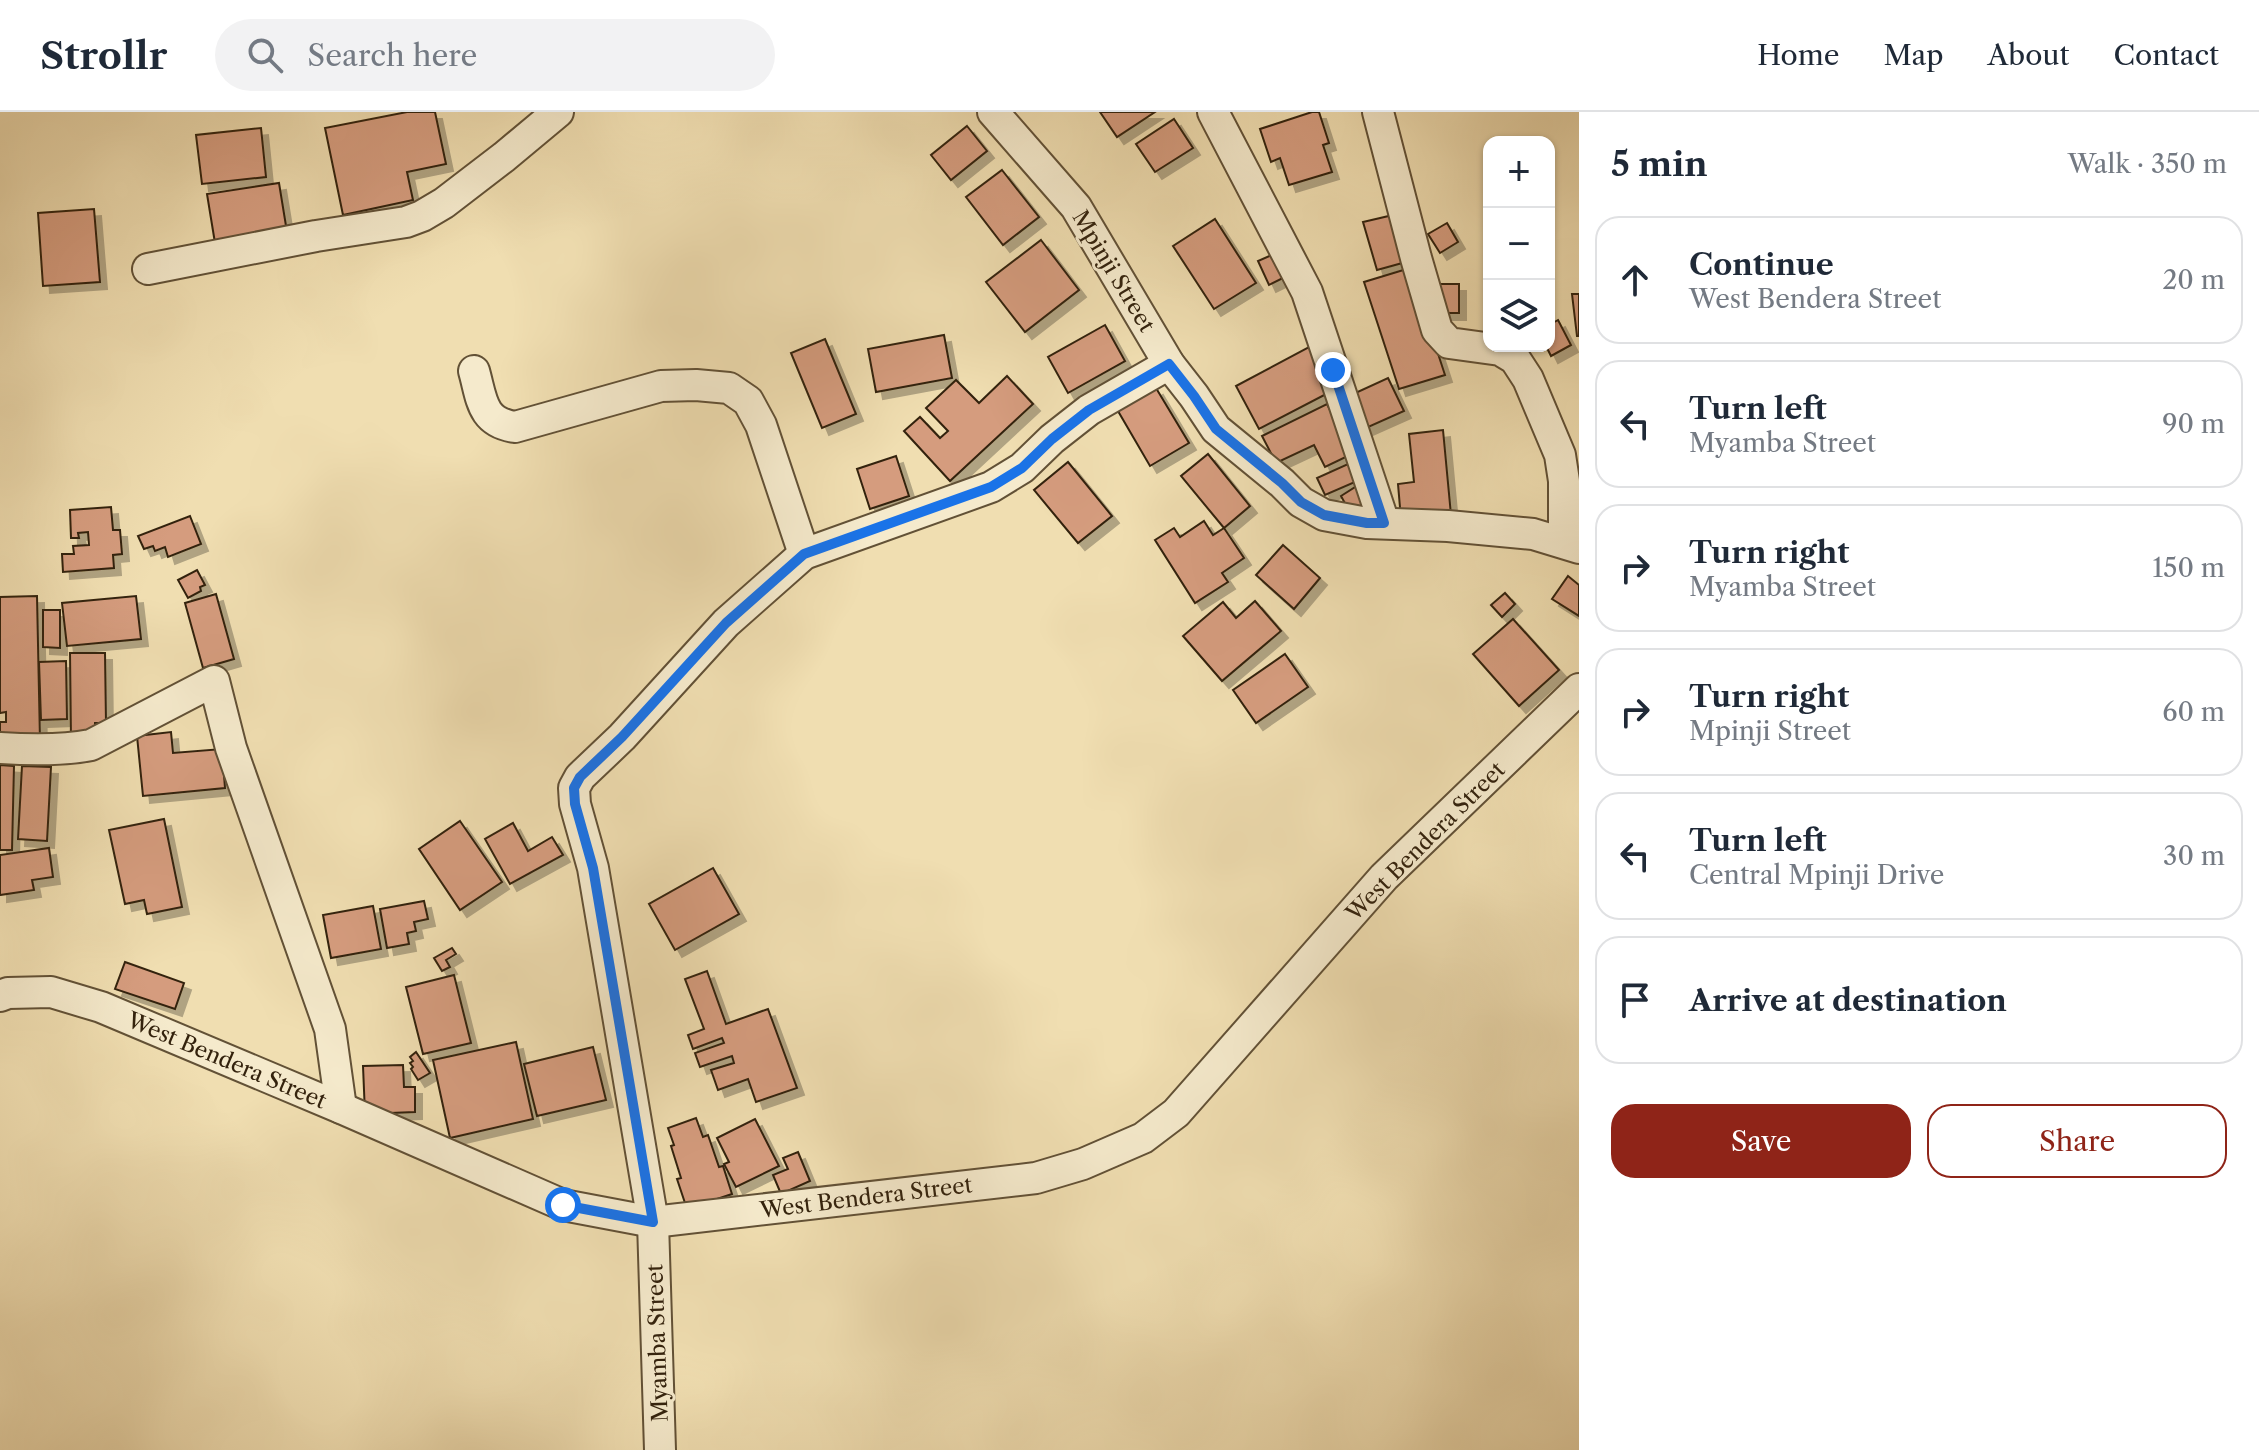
<!DOCTYPE html>
<html lang="en">
<head>
<meta charset="utf-8">
<style>
	:root { --surface:#fff; --page:#f2f2f3; --text:#1f2937; --muted:#747a83; --line:#e0e1e3; --accent:#8f2418 }
	body { margin:0; font-family:"Libre Caslon Text",serif; background:var(--page); color:var(--text) }
	.controls { position:absolute; right:24px; top:24px; display:grid; overflow:hidden; border-radius:16px; box-shadow:0 2px 6px #0004 }
	.controls button { width:72px; height:72px; display:grid; place-items:center; padding:0; border:0; border-bottom:2px solid var(--line); background:var(--surface); color:var(--text); font:40px sans-serif }
	.stop { position:absolute; width:24px; height:24px; margin:-18px; border:6px solid #1a73e8; border-radius:50%; background:#fff }
	.stop.end { background:#1a73e8; border-color:#fff; box-shadow:0 2px 8px #0008 }
	.list { margin:0; padding:0; list-style:none }
	h2 { display:flex; justify-content:space-between; align-items:center; height:104px; margin:0; padding:0 32px; font-size:34px }
	h2 small { font-size:26px; font-weight:400; color:var(--muted) }
	.list li { display:grid; grid-template-columns:52px 1fr auto; gap:24px; align-items:center; box-sizing:border-box; height:128px; margin:0 16px 16px; padding:0 16px; border:2px solid var(--line); border-radius:24px }
	.list b { display:block; font-size:30px; white-space:nowrap }
	.list p { margin:0; font-size:26px; white-space:nowrap; color:var(--muted) }
	.list em { font-size:26px; font-style:normal; color:var(--muted) }
	.actions { display:flex; gap:16px; padding:24px 32px }
	.actions a { flex:1; padding:18px 0; border:2px solid var(--accent); border-radius:24px; text-align:center; font-size:28px; color:var(--accent) }
	.actions .main { background:var(--accent); color:#fff }
	.icon { flex:none; width:44px; height:44px; fill:none; stroke:currentColor; stroke-width:2; stroke-linecap:round; stroke-linejoin:round }
	.map { position:relative; flex:none; width:1579px; height:1338px; overflow:hidden }
	header { display:flex; align-items:center; gap:48px; box-sizing:border-box; height:112px; padding:0 40px; background:var(--surface); border-bottom:2px solid var(--line) }
	header strong { font-size:38px }
	nav { display:flex; gap:44px; margin-inline-start:auto; font-size:28px }
	.search { width:560px; height:72px; background:var(--page); display:flex; align-items:center; gap:20px; box-sizing:border-box; padding:0 28px; border-radius:44px; color:var(--muted); font-size:30px }
	main { display:flex }
	aside { flex:1; background:var(--surface) }
	.map>svg:first-child { display:block }
	.building { fill:#d59c7e; stroke:#33220d; stroke-width:2; filter:url(#shadow) }
	.lines { fill:none; stroke-linecap:round; stroke-linejoin:round }
	.minor-casing { stroke:#625136; stroke-width:34 }
	.minor { stroke:#f5eacc; stroke-width:30 }
	.route { stroke:#1a73e8; stroke-width:10 }
	.labels { text-anchor:middle; stroke-width:6; stroke-linejoin:round; paint-order:stroke }
	.street-label { font-size:22px; fill:#33220d; stroke:#f5eacc }
</style>
</head>
<body>
<header>
<strong>Strollr</strong>
<div class="search"><svg class="icon" aria-label="search" viewBox="0 0 24 24"><circle cx="10" cy="10" r="6"/><path d="M15 15l6 6"/></svg>Search here</div>
<nav><a>Home</a><a>Map</a><a>About</a><a>Contact</a></nav>
</header>
<main>
<div class="map">
<svg width="1579" height="1338" viewBox="0 0 1579 1338">
	<defs>
		<filter id="shadow"><feDropShadow dx="7" dy="7" stdDeviation="0" flood-color="#0004"/></filter>
	</defs>
	<rect width="100%" height="100%" fill="#f0deb1"/>
	<filter id="stains"><feTurbulence type="fractalNoise" baseFrequency=".0025" numOctaves="4"/><feColorMatrix values="0 0 0 0 .2 0 0 0 0 .09 0 0 0 0 .02 0 0 0 .5 -.17"/></filter>
	<radialGradient id="worn" r=".72"><stop offset=".6" stop-color="#630" stop-opacity="0"/><stop offset="1" stop-color="#630" stop-opacity=".3"/></radialGradient>
	<!-- building -->
	<g class="building">
		<polygon points="407,0 435,0 446,52 407,60 413,88 343,103 325,16"/>
		<polygon points="1100,0 1155,0 1117,25"/>
		<polygon points="1312,0 1319,0 1329,31 1323,33 1332,60 1289,73 1280,46 1271,50 1260,17"/>
		<polygon points="1174,7 1193,36 1155,60 1136,32"/>
		<polygon points="967,14 987,39 951,68 931,43"/>
		<polygon points="261,16 266,65 202,72 196,23"/>
		<polygon points="1002,58 1039,105 1003,133 966,85"/>
		<polygon points="279,71 287,120 215,131 207,82"/>
		<polygon points="94,97 100,170 43,174 38,101"/>
		<polygon points="1393,103 1406,150 1377,158 1363,110"/>
		<polygon points="1215,107 1256,171 1214,197 1173,134"/>
		<polygon points="1447,111 1458,130 1440,141 1428,122"/>
		<polygon points="1041,128 1079,178 1025,220 986,170"/>
		<polygon points="1274,142 1285,165 1269,173 1258,149"/>
		<polygon points="1410,156 1445,263 1399,277 1364,170"/>
		<polygon points="1438,172 1459,172 1459,201 1439,201"/>
		<polygon points="1572,182 1579,182 1579,224 1577,224"/>
		<polygon points="1558,208 1571,233 1551,244 1546,234 1549,234 1549,213"/>
		<polygon points="1105,213 1125,249 1068,281 1048,245"/>
		<polygon points="944,223 952,266 876,280 868,237"/>
		<polygon points="825,227 856,302 822,316 791,241"/>
		<polygon points="1309,235 1332,279 1259,317 1236,274"/>
		<polygon points="1007,264 1033,292 950,369 904,319 920,305 940,326 948,319 926,296 956,268 979,291"/>
		<polygon points="1388,266 1404,299 1366,316 1351,283"/>
		<polygon points="1156,276 1189,331 1150,354 1118,299"/>
		<polygon points="1327,292 1352,342 1325,355 1314,333 1276,351 1262,324"/>
		<polygon points="1443,318 1451,403 1401,407 1398,372 1414,370 1409,322"/>
		<polygon points="1208,342 1250,394 1224,416 1181,364"/>
		<polygon points="896,344 909,384 870,397 857,357"/>
		<polygon points="1068,350 1112,404 1078,431 1034,378"/>
		<polygon points="1348,352 1355,370 1325,383 1317,366"/>
		<polygon points="1360,372 1374,395 1353,406 1341,384"/>
		<polygon points="111,395 113,418 120,418 122,442 113,443 114,456 63,460 62,442 74,442 73,434 89,433 88,420 78,421 79,426 71,426 70,398"/>
		<polygon points="190,404 201,432 168,445 165,435 155,439 153,434 144,437 138,424"/>
		<polygon points="1204,409 1213,423 1224,416 1244,446 1222,461 1228,470 1195,491 1155,428 1174,416 1180,425"/>
		<polygon points="1283,433 1320,466 1294,497 1256,463"/>
		<polygon points="197,458 205,473 200,475 201,479 188,486 178,468"/>
		<polygon points="1568,464 1579,473 1579,504 1552,487"/>
		<polygon points="1505,481 1515,492 1502,505 1491,493"/>
		<polygon points="216,482 234,547 203,556 185,491"/>
		<polygon points="37,484 40,629 0,629 0,610 6,610 6,600 0,601 0,485"/>
		<polygon points="136,484 141,527 67,534 62,491"/>
		<polygon points="1255,489 1281,519 1222,569 1183,524 1223,490 1236,506"/>
		<polygon points="43,498 60,498 60,536 43,535"/>
		<polygon points="1513,507 1559,558 1519,594 1473,542"/>
		<polygon points="70,541 105,541 106,611 95,611 95,628 71,628"/>
		<polygon points="1285,542 1308,575 1256,611 1233,578"/>
		<polygon points="66,549 67,607 41,608 39,550"/>
		<polygon points="171,620 173,641 222,637 225,676 143,684 137,624"/>
		<polygon points="0,653 14,654 12,738 0,738"/>
		<polygon points="22,654 51,655 47,729 18,727"/>
		<polygon points="164,707 182,795 147,802 144,788 125,792 109,718"/>
		<polygon points="460,709 502,770 460,798 419,737"/>
		<polygon points="513,711 528,739 552,725 563,743 510,772 485,727"/>
		<polygon points="49,736 53,765 32,768 34,778 0,783 0,743"/>
		<polygon points="713,756 739,802 675,838 649,792"/>
		<polygon points="424,789 428,807 414,810 416,819 407,821 409,832 387,836 380,797"/>
		<polygon points="373,794 381,837 331,846 323,803"/>
		<polygon points="452,836 456,842 446,848 450,855 442,859 434,846"/>
		<polygon points="125,850 184,871 175,897 115,877"/>
		<polygon points="707,859 726,912 768,897 797,976 756,990 748,967 718,978 711,958 734,951 732,944 700,955 695,941 724,931 722,926 693,937 688,923 704,917 685,867"/>
		<polygon points="454,863 471,931 423,942 406,875"/>
		<polygon points="516,930 533,1007 450,1026 433,948"/>
		<polygon points="593,935 606,988 537,1004 524,952"/>
		<polygon points="416,940 430,961 418,968 411,957 413,955 410,951 413,949 410,945"/>
		<polygon points="403,953 404,975 415,975 415,1000 365,1002 363,954"/>
		<polygon points="696,1006 703,1025 708,1023 719,1055 723,1054 732,1082 687,1097 677,1067 681,1066 671,1034 674,1033 668,1016"/>
		<polygon points="755,1007 779,1054 736,1075 724,1052 729,1050 717,1026"/>
		<polygon points="798,1040 810,1069 781,1082 773,1063 788,1057 783,1046"/>
	</g>
	<g class="lines">
		<defs>
			<g id="minor">
				<polyline points="993,0 1076,95 1169,252 1194,284 1216,317 1282,371 1301,390 1324,403 1367,411 1448,414 1533,422 1579,436"/>
				<polyline points="1213,0 1307,180 1384,411"/>
				<polyline points="1378,0 1416,146 1437,218 1449,231 1500,238 1515,247 1528,267 1560,343 1564,369 1564,430"/>
				<polyline points="148,157 316,124 406,110 422,104 444,91 504,45 558,0"/>
				<path d="M 474,259 C 482,287 481,310 515,315 L 661,274 L 696,273 L 729,276 L 748,289 L 761,313 L 804,442"/>
				<path d="M 0,636 C 30,638 61,639 91,633 L 214,569 L 231,636 L 330,917 L 341,996"/>
				<polyline points="0,884 8,881 51,880 101,895 341,996 563,1093 653,1110 1036,1066 1083,1052 1143,1026 1176,1001 1384,765 1579,577"/>
				<polyline points="660,1338 653,1110 593,756 575,692 574,676 580,665 622,625 726,511 804,442 991,375 1022,356 1052,327 1089,298 1169,252"/>
			</g>
		</defs>
		<!-- minor casing -->
		<use href="#minor" class="minor-casing"/>
		<!-- minor -->
		<use href="#minor" class="minor"/>
	</g>
	<g class="lines">
		<!-- route -->
		<polyline class="route" points="563,1093 653,1110 593,756 575,692 574,676 580,665 622,625 726,511 804,442 991,375 1022,356 1052,327 1089,298 1169,252 1194,284 1216,317 1282,371 1301,390 1324,403 1367,411 1384,411 1333,258"/>
	</g>
	<g class="labels">
		<!-- street labels -->
		<g class="street-label">
			<text transform="translate(1114 159) rotate(59)" y="8">Mpinji Street</text>
			<text transform="translate(1425 729) rotate(-45)" y="8">West Bendera Street</text>
			<text transform="translate(227 948) rotate(23)" y="8">West Bendera Street</text>
			<text transform="translate(866 1085) rotate(-7)" y="8">West Bendera Street</text>
			<text transform="translate(657 1231) rotate(-92)" y="8">Myamba Street</text>
		</g>
	</g>
	<rect width="100%" height="100%" filter="url(#stains)"/>
	<rect width="100%" height="100%" fill="url(#worn)"/>
</svg>
<div class="controls">
<button>+</button>
<button>−</button>
<button><svg class="icon" aria-label="layers" viewBox="0 0 24 24"><path d="M12 4l9 5-9 5-9-5zM3 14l9 5 9-5"/></svg></button>
</div>
<div class="stop" style="left:563px;top:1093px"></div>
<div class="stop end" style="left:1333px;top:258px"></div>
</div>
<aside>
<h2>5 min<small>Walk · 350 m</small></h2>
<ul class="list">
<li><svg class="icon" aria-label="ahead" viewBox="0 0 24 24"><path d="M12 20V5M6 11l6-6 6 6"/></svg><div><b>Continue</b><p>West Bendera Street</p></div><em>20 m</em></li>
<li><svg class="icon" aria-label="left" viewBox="0 0 24 24"><path d="M17 20v-9H6M10 6l-5 5 5 5"/></svg><div><b>Turn left</b><p>Myamba Street</p></div><em>90 m</em></li>
<li><svg class="icon" aria-label="right" viewBox="0 0 24 24"><path d="M7 20v-9h11M14 6l5 5-5 5"/></svg><div><b>Turn right</b><p>Myamba Street</p></div><em>150 m</em></li>
<li><svg class="icon" aria-label="right" viewBox="0 0 24 24"><path d="M7 20v-9h11M14 6l5 5-5 5"/></svg><div><b>Turn right</b><p>Mpinji Street</p></div><em>60 m</em></li>
<li><svg class="icon" aria-label="left" viewBox="0 0 24 24"><path d="M17 20v-9H6M10 6l-5 5 5 5"/></svg><div><b>Turn left</b><p>Central Mpinji Drive</p></div><em>30 m</em></li>
<li><svg class="icon" aria-label="arrive" viewBox="0 0 24 24"><path d="M6 21V4h12l-3 4 3 4H6"/></svg><div><b>Arrive at destination</b></div></li>
</ul>
<div class="actions"><a class="main">Save</a><a>Share</a></div>
</aside>
</main>
</body>
</html>
